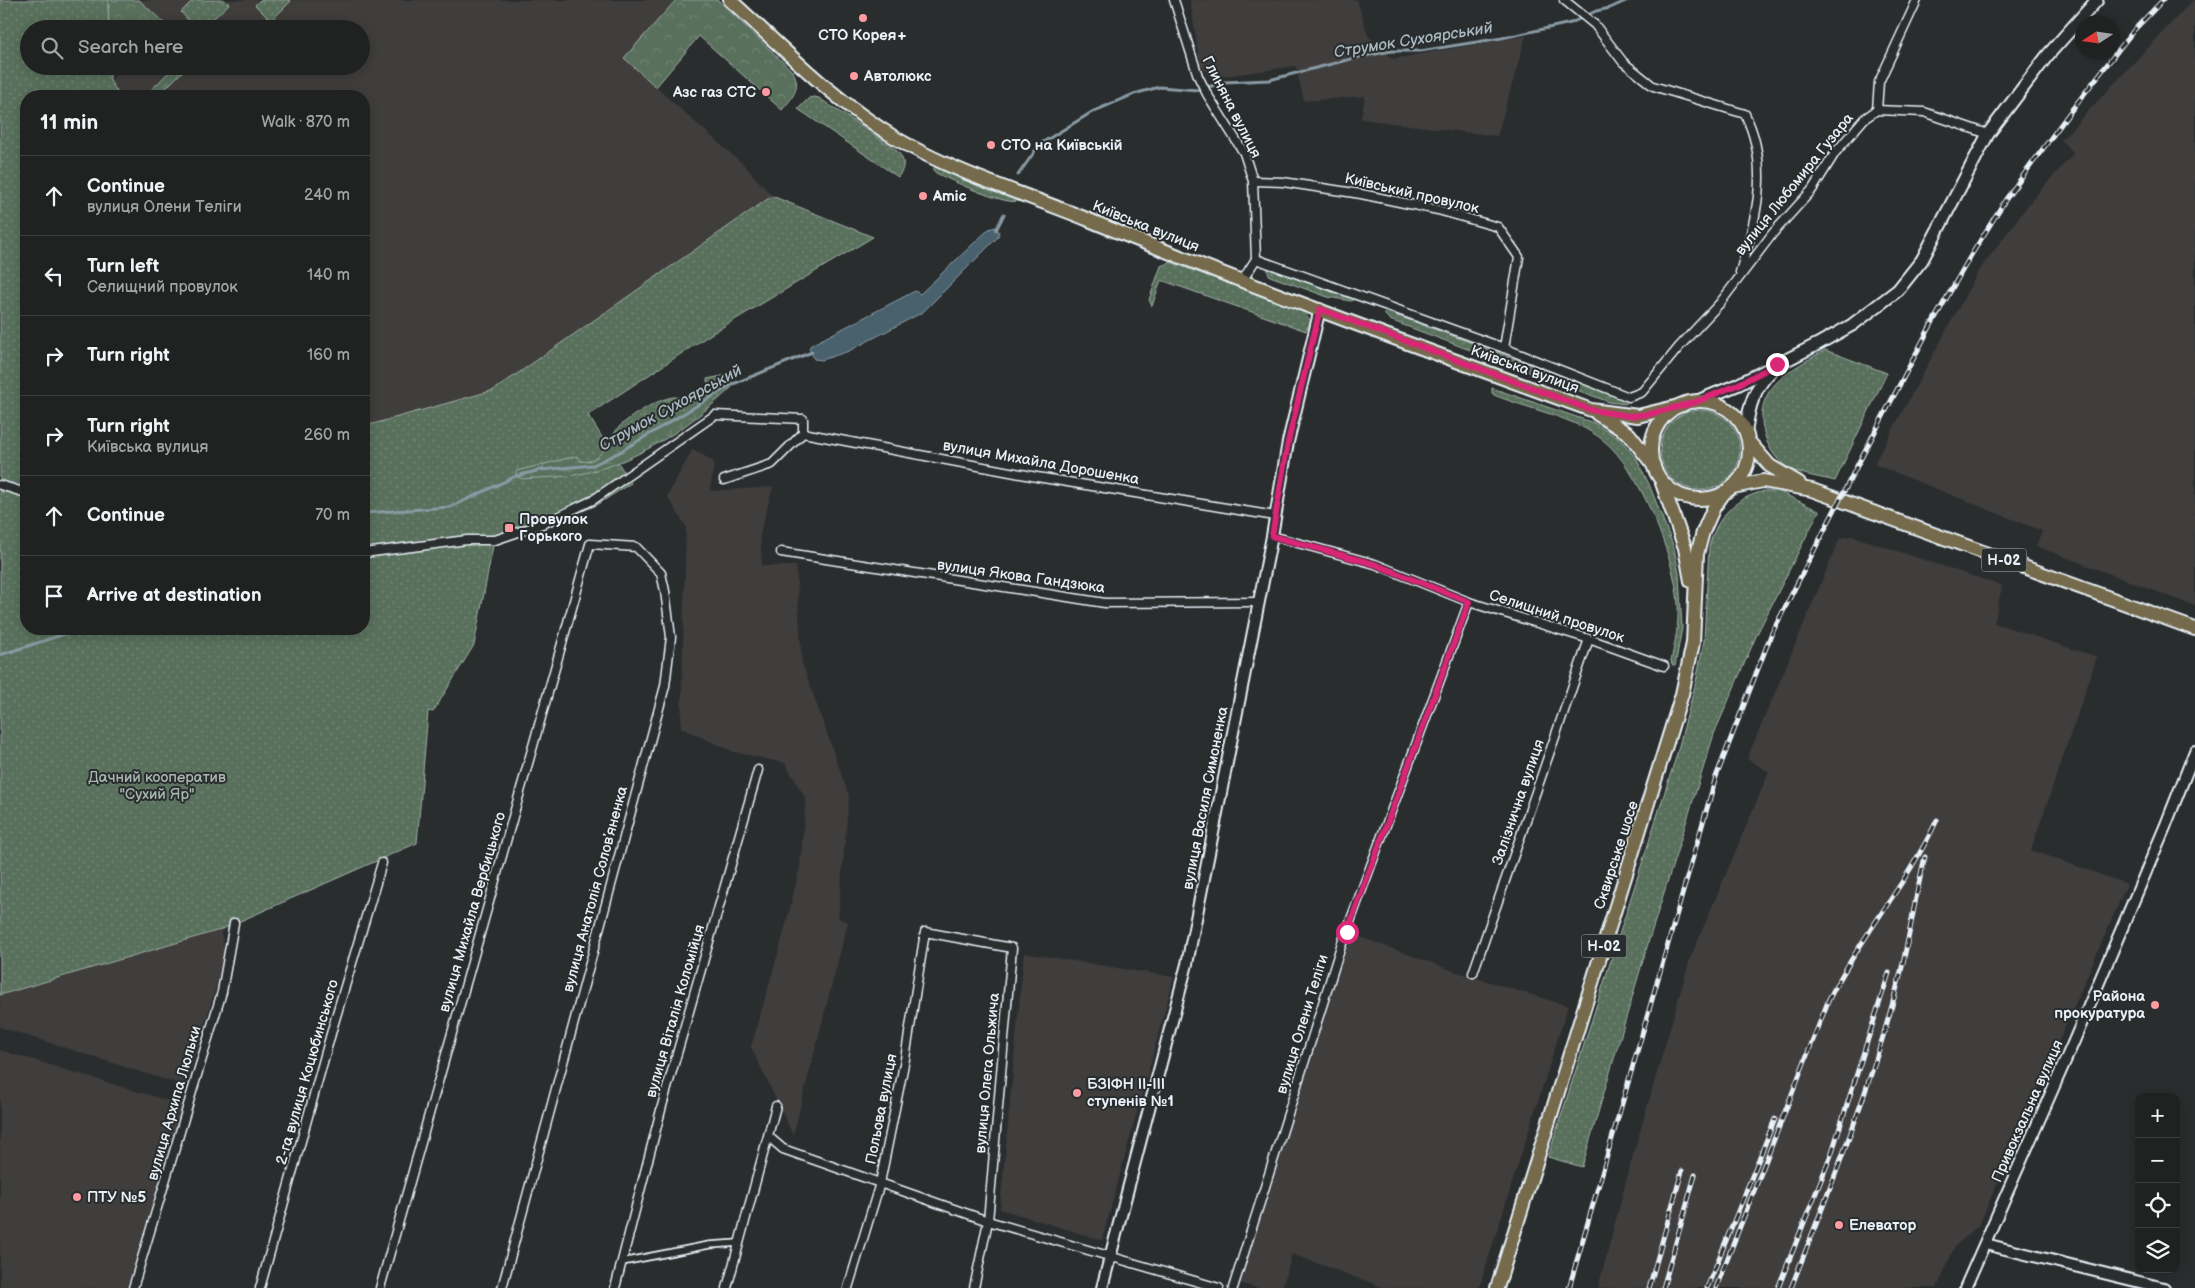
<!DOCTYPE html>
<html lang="en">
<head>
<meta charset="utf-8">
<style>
	:root { --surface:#202222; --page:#282a2a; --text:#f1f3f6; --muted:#a2a4a5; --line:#3d3f40 }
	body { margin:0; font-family:"Balsamiq Sans",sans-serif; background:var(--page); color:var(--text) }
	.controls { position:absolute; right:15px; bottom:15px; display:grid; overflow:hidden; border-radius:10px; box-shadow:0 2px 12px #0003 }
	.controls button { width:45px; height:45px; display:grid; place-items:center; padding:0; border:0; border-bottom:1px solid var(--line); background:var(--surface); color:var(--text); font:25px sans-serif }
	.compass { position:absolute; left:2075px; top:15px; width:45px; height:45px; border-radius:50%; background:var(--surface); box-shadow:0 2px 12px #0003; rotate:258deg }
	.stop { position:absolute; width:15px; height:15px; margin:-11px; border:4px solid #db2777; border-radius:50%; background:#fff }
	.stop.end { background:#db2777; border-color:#fff; box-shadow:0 1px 5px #0008 }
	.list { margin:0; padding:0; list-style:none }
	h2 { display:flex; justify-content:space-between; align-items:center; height:65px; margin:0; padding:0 20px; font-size:21px }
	h2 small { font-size:16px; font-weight:400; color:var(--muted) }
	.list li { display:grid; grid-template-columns:32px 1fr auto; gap:15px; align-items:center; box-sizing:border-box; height:80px; padding:0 20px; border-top:1px solid var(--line) }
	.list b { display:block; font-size:19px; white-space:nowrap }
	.list p { margin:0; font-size:16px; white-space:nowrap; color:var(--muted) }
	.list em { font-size:16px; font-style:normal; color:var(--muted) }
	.icon { flex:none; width:28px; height:28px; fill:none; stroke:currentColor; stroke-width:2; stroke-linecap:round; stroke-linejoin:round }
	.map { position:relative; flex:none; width:2195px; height:1288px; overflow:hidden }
	.search { position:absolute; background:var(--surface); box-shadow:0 2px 12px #0003; left:20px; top:20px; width:350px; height:55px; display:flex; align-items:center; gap:12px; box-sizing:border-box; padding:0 18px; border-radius:28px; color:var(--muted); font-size:19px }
	.panel { position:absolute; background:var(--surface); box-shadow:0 2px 12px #0003; left:20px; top:90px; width:350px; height:545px; border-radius:20px }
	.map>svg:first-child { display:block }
	.built { fill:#403d3e }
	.grass { fill:url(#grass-dots); stroke:#a0b0aa }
	.forest { fill:url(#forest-crowns); stroke:#a0b0aa }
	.wetland { fill:url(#wetland-marsh); stroke:#a0b0aa }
	.water { fill:#49616d; stroke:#899ba5 }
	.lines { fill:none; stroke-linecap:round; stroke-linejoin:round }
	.stream { stroke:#899ba5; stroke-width:3 }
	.pedestrian-casing { stroke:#e8f1f8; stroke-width:9 }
	.minor-casing { stroke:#e8f1f8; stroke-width:11 }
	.tertiary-casing { stroke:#e8f1f8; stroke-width:14 }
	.secondary-casing { stroke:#e8f1f8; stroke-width:15 }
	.primary-casing { stroke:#e8f1f8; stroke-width:16 }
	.pedestrian { stroke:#2a2d2e; stroke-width:5.5 }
	.minor { stroke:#2a2d2e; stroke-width:8 }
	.tertiary { stroke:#2a2d2e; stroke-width:10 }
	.secondary { stroke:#2a2d2e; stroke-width:11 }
	.primary { stroke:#746b4b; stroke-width:12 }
	.rail-casing { stroke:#e8f1f8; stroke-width:5 }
	.rail { stroke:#2a2d2e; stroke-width:3; stroke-dasharray:9; stroke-linecap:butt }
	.route { stroke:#db2777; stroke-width:6 }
	.poi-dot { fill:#ff9aa2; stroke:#2a2d2e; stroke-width:2 }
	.labels { text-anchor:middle; stroke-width:4; stroke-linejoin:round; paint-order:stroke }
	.shield { fill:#2a2d2e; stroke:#afb6bb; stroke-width:1 }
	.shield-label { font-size:14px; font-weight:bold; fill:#e8f1f8 }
	.poi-label { font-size:15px; font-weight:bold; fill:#e8f1f8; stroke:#2a2d2e; text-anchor:start }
	.street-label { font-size:15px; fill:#e8f1f8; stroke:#2a2d2e }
	.park-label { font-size:15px; fill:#a8b7b1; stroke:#2a2d2e }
	.water-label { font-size:16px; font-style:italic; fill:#a8b7c0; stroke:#2a2d2e }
</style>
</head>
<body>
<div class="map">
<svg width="2195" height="1288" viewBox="0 0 2195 1288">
	<defs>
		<pattern id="grass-dots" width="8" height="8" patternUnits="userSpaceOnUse" patternTransform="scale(1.25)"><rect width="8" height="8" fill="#59705b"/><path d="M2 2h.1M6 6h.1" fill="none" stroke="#718573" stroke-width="1.8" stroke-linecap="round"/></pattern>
		<pattern id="forest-crowns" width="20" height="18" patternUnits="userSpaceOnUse" patternTransform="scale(1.25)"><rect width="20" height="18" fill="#59705b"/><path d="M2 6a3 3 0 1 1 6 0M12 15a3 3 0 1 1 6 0" fill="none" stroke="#718573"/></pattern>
		<pattern id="wetland-marsh" width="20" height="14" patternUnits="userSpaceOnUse" patternTransform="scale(1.25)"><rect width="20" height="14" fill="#59705b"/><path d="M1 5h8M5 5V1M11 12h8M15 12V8" fill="none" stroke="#718573"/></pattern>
	</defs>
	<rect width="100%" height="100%" fill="#2a2d2e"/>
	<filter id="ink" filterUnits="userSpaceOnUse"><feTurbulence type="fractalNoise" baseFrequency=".02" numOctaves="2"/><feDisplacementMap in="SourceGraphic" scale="10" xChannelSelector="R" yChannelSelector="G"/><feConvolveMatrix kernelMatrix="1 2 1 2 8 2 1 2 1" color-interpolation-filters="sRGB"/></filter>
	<g filter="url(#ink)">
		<!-- built -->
		<g class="built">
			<polygon points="139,0 676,0 624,59 746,167 772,196 494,390 368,425 368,410 364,409 364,96 120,96 110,81 124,66 361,66 361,29 157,29 163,22"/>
			<polygon points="1190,0 1357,0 1368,36 1392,59 1526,36 1497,136 1361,119 1365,96 1304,101 1296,66 1210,78 1200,64"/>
			<polygon points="2193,0 2195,0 2195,606 2036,546 2042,531 1874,464 1978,272 2031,201 2074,153 2061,140"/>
			<polygon points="693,449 714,462 710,491 773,487 760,534 762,566 796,566 802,663 849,796 838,918 848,922 793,1135 751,1047 783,936 800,867 806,799 785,763 734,752 681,728 686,526 667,496"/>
			<polygon points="1852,536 2002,586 1994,623 2097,657 2031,850 2127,884 1979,1225 1955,1246 1937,1288 1598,1288 1628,1173 1690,959 1769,772 1747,759 1840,538"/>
			<polygon points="220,930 226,956 185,1086 0,1027 0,995"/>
			<polygon points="1349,933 1451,970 1568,1006 1479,1288 1385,1288 1292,1254 1282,1288 1257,1288 1240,1283"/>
			<polygon points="1024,953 1174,977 1102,1240 1000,1209"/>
			<polygon points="0,1050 182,1105 127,1288 0,1288"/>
		</g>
		<!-- grass -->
		<g class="grass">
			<polygon points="0,0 108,0 109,29 29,29 29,66 110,66 110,81 120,96 26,96 26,629 364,629 364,409 368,410 369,425 494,390 772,196 873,237 711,334 588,415 631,483 595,506 493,546 474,645 433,712 428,711 417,843 220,930 0,995"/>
			<polygon points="193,0 225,0 229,4 202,29 196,29 181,12"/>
			<polygon points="260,0 290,0 291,1 271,21 255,5"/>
			<path d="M 814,97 L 819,98 L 895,149 C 905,158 906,167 898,177 L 798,109 L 809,98 Z"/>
			<path d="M 935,167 L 1016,200 L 1017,201 C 1004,205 950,180 936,173 L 933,170 Z"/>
			<polygon points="1170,262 1303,311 1311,321 1306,331 1161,280 1152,306 1149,300 1161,266"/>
			<polygon points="1271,268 1353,297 1355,299 1351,301 1328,297 1270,276 1267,270"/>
			<polygon points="1387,312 1622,398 1629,401 1625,404 1609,402 1390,320 1384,314"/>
			<path d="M 1825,350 L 1887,373 L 1835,481 C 1820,477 1800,475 1787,467 C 1775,459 1767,446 1764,432 C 1752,387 1793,369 1825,350 Z"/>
			<path d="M 1492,388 L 1594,423 L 1621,440 L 1636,458 L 1649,484 L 1674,548 L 1679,574 L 1682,628 L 1675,666 L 1672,665 L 1671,661 C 1675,642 1679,625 1678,605 C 1676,559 1639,468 1603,440 C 1574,417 1528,409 1494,395 L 1492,393 Z"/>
			<circle cx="1700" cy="450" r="40"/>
			<path d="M 1765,491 L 1778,491 L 1819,511 L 1757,634 L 1714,734 L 1649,940 L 1582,1167 L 1548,1157 L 1676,757 L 1696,682 L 1704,641 L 1709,547 C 1717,517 1734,498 1765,491 Z"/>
		</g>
		<!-- forest -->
		<g class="forest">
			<polygon points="108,0 139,0 163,22 157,29 109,29"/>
			<path d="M 676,0 L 718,0 L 793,72 C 802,88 792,98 782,110 L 699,36 L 656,87 L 624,58 Z"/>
			<polygon points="175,66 188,66 158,96 145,96"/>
		</g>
		<!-- wetland -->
		<path class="wetland" d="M 727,375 L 733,384 L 731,388 C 689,427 636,463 580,474 C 562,478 542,477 523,479 L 516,476 L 516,471 L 577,456 L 581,461 C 601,465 608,440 619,427 C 629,417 659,398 674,397 C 680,397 687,399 693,400 L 708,389 L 707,379 Z"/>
		<!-- water -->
		<polygon class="water" points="995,227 999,231 998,237 923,312 849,351 822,360 814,359 809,348 811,345 915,291 920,294 989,229"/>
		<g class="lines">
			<!-- stream -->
			<g class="stream">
				<polyline points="1018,175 1040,144 1092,112 1134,94 1159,87 1198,90 1225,82 1269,80 1359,57 1392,51 1420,51 1502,38 1571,23 1596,11 1610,8 1628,0"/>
				<polyline points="996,230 1004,214"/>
				<polyline points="364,513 451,507 516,476 541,470 593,465 618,453 733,384 812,352"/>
				<polyline points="0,655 80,629"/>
			</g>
			<defs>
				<polyline id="pedestrian" points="622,1262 709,1245 739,1243"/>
				<g id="minor">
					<polyline points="1174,0 1198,76 1207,94 1244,153 1253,181 1256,259"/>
					<path d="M 1564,0 L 1595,25 L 1623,62 L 1653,86 L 1745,114 C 1771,167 1756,220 1740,272"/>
					<polyline points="1877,110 1879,82 1917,0"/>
					<polyline points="1253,181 1283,182 1361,194 1438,210 1498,227 1519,257 1504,348"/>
					<polyline points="1256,259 1504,348 1629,397 1642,392 1679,347 1720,303 1773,233 1812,190 1835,153 1864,119 1877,110 1924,112 1988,134"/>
					<polyline points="1242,281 1256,259"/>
					<polyline points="803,433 1037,477 1275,516"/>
					<polyline points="0,485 26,493"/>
					<polyline points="1272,536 1375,564 1469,602 1589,639 1664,666"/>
					<polyline points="781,552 1105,603 1259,602"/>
					<polyline points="364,553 467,540 495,540 545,523 593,500 715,415 803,419 803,433 772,464 724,480"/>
					<polyline points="1473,973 1589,639"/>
					<polyline points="769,1137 783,1149 988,1221 1219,1288"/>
					<polyline points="133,1288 222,992 234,923"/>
					<polyline points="260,1288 334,1023 382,863"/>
					<polyline points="380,1288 590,544 636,547 661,573 665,591 671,637 665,686 502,1288"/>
					<polyline points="615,1288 662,1106 758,770"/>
					<polyline points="727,1288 776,1106"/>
					<polyline points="848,1288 880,1183 905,1059 925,932 1012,948 988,1221 974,1288"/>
					<polyline points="1233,1288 1341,946 1469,602"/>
				</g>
				<g id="tertiary">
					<polyline points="1985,1244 2164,1288"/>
					<polyline points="1102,1288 1187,964 1272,536 1288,442 1320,309"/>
					<polyline points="1965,1288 2074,1041 2165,827 2195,751"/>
				</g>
				<g id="secondary">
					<polyline points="1695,402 1737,385 1816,345 1852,325 1898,290 1922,260 1988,134 2047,56 2097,0"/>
					<path d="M 1746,430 C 1749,406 1754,388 1771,371"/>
				</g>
				<g id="primary">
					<path d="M 730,0 C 784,49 834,101 897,139 C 957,174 1025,194 1089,220 C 1254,288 1423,349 1591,410 L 1638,416 L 1683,405"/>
					<circle cx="1700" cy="450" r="49"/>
					<polyline points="1597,414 1629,434 1654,466"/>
					<polyline points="1750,443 1770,466 1799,483"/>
					<polyline points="1662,483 1685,548 1691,581"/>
					<polyline points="1733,487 1763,481 1812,490 2195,629"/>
					<polyline points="1497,1288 1682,694 1693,643 1697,554 1703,532 1714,507 1724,493"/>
				</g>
			</defs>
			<!-- pedestrian casing -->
			<use href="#pedestrian" class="pedestrian-casing"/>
			<!-- minor casing -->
			<use href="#minor" class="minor-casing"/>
			<!-- tertiary casing -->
			<use href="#tertiary" class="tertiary-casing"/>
			<!-- secondary casing -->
			<use href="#secondary" class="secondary-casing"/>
			<!-- primary casing -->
			<use href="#primary" class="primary-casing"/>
			<!-- pedestrian -->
			<use href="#pedestrian" class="pedestrian"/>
			<!-- minor -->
			<use href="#minor" class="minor"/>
			<!-- tertiary -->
			<use href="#tertiary" class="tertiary"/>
			<!-- secondary -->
			<use href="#secondary" class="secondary"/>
			<!-- primary -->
			<use href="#primary" class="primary"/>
			<defs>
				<g id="rail">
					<polyline points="1569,1288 1716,777 1771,635 1858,464 1930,327 1970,257 2006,199 2070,112 2134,30 2163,0"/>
					<polyline points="1649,1288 1682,1171"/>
					<polyline points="1663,1288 1695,1175"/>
					<polyline points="1707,1288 1775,1119"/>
					<path d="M 1716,1288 L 1829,999 C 1861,936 1907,884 1937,820"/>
					<polyline points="1778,1288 1831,1155 1889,973"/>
					<path d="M 1791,1288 C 1830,1189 1870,1090 1897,987 C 1909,944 1914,900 1925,857"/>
				</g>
			</defs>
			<!-- rail casing -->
			<use href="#rail" class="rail-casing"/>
			<!-- rail -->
			<use href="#rail" class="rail"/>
		</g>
	</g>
	<g class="lines" filter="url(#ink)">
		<!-- route -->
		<polyline class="route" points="1347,932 1469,602 1374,564 1272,536 1288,442 1320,309 1591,410 1629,416 1650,414 1696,402 1737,385 1777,364"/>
	</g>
	<!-- markers -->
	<g class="poi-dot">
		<circle cx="863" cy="18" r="5"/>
		<circle cx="854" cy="76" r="5"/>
		<circle cx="766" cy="92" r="5"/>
		<circle cx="991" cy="145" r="5"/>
		<circle cx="923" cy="196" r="5"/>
		<rect x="504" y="523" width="10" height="10" rx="2.5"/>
		<circle cx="2155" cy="1005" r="5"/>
		<circle cx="1077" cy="1093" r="5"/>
		<circle cx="77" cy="1197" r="5"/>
		<circle cx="1839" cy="1225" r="5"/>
	</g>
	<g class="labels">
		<!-- shield labels -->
		<g class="shield">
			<rect x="1981.5" y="548.5" width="45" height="23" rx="4"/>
			<rect x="1581.5" y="934.5" width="45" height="23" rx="4"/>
		</g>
		<g class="shield-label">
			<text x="2004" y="565">Н-02</text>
			<text x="1604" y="951">Н-02</text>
		</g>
		<!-- poi labels -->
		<g class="poi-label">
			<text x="863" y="40" text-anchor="middle">СТО Корея+</text>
			<text x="864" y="81">Автолюкс</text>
			<text x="756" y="97" text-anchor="end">Азс газ СТС</text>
			<text x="1001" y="150">СТО на Київській</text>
			<text x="933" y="201">Amic</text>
			<text x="519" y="524">Провулок<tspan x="519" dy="17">Горького</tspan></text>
			<text x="2145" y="1001" text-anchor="end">Района<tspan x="2145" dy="17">прокуратура</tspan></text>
			<text x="1087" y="1089">БЗІФН ІІ-ІІІ<tspan x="1087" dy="17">ступенів №1</tspan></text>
			<text x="87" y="1202">ПТУ №5</text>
			<text x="1849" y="1230">Елеватор</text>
		</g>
		<!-- street labels -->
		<g class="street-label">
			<text transform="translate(1232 107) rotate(63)" y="5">Глиняна вулиця</text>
			<text transform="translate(1794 184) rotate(-51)" y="5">вулиця Любомира Гузара</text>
			<text transform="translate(1412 193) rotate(13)" y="5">Київський провулок</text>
			<text transform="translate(1146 226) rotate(22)" y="5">Київська вулиця</text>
			<text transform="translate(1525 369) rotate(20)" y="5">Київська вулиця</text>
			<text transform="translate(1041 462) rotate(10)" y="5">вулиця Михайла Дорошенка</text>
			<text transform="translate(1021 576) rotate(8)" y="5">вулиця Якова Гандзюка</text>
			<text transform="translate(1557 616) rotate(18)" y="5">Селищний провулок</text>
			<text transform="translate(1205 798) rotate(-79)" y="5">вулиця Василя Симоненка</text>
			<text transform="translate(1518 802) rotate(-71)" y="5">Залізнична вулиця</text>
			<text transform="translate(1616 855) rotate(-72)" y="5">Сквирське шосе</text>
			<text transform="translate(595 889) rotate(-75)" y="5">вулиця Анатолія Соловʼяненка</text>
			<text transform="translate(472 912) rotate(-74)" y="5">вулиця Михайла Вербицького</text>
			<text transform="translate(675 1011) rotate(-74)" y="5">вулиця Віталія Коломійця</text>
			<text transform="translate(1302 1024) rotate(-73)" y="5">вулиця Олени Теліги</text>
			<text transform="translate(307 1072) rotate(-74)" y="5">2-га вулиця Коцюбинського</text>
			<text transform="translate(987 1073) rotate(-85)" y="5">вулиця Олега Ольжича</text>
			<text transform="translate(174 1103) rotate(-74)" y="5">вулиця Архипа Люльки</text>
			<text transform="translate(881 1109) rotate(-79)" y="5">Польова вулиця</text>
			<text transform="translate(2027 1111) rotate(-66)" y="5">Привокзальна вулиця</text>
		</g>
		<!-- park labels -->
		<g class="park-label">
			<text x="157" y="782">Дачний кооператив<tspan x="157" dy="17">"Сухий Яр"</tspan></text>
		</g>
		<!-- water labels -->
		<g class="water-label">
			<text transform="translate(1413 39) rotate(-9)" y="6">Струмок Сухоярський</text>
			<text transform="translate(670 407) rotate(-29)" y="6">Струмок Сухоярський</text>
		</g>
	</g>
</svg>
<div class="controls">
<button>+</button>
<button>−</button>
<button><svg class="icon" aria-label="locate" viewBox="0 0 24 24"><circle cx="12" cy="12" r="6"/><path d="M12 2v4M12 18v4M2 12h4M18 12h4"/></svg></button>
<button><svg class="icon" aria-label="layers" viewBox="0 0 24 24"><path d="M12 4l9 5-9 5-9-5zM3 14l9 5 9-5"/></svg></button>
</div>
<svg class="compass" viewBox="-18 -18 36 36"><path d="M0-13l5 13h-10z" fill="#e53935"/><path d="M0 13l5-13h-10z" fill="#a2a4a5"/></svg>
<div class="stop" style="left:1347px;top:932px"></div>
<div class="stop end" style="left:1777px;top:364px"></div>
<div class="search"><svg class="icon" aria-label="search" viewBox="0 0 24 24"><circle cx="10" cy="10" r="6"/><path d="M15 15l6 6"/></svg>Search here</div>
<section class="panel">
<h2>11 min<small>Walk · 870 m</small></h2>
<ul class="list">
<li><svg class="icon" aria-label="ahead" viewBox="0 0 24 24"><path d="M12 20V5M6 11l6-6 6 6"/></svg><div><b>Continue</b><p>вулиця Олени Теліги</p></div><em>240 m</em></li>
<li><svg class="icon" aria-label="left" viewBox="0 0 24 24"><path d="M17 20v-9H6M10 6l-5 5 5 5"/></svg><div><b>Turn left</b><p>Селищний провулок</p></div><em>140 m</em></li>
<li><svg class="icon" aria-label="right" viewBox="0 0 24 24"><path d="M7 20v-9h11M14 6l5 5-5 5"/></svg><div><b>Turn right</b></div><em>160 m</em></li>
<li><svg class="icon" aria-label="right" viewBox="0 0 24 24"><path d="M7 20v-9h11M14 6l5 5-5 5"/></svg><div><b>Turn right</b><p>Київська вулиця</p></div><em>260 m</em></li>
<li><svg class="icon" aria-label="ahead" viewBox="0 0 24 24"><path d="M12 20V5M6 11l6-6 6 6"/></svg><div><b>Continue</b></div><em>70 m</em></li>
<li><svg class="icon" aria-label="arrive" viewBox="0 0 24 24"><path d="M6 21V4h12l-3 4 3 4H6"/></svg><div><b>Arrive at destination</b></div></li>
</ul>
</section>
</div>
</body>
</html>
